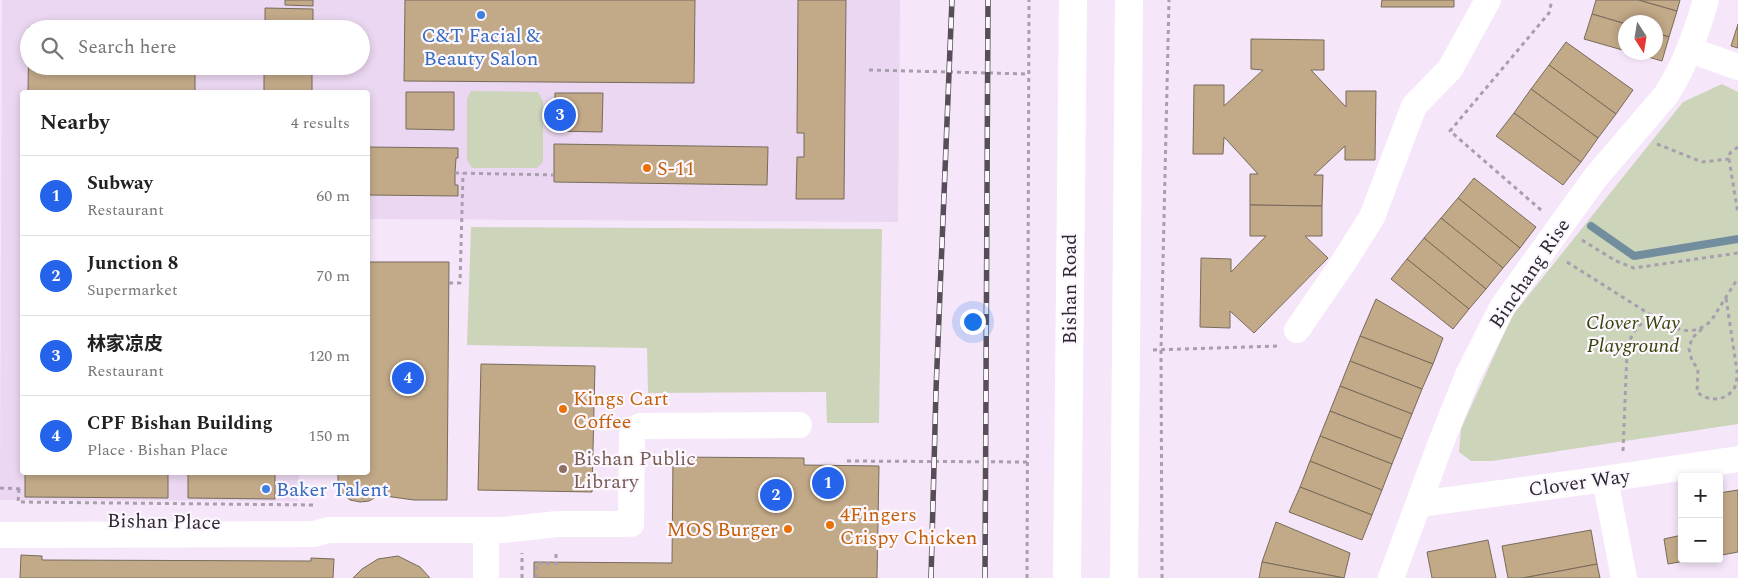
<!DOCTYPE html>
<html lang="en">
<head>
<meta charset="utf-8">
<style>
	:root { --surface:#fff; --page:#f6f6f6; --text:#222; --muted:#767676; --line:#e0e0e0; --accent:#2563eb }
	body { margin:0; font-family:Spectral,"Noto Sans SC",serif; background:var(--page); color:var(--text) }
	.controls { position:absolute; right:15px; bottom:15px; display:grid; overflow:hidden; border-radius:5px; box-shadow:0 2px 8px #0003 }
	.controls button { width:45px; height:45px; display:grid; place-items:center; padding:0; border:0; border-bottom:1px solid var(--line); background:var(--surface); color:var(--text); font:25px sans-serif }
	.compass { position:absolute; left:1618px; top:15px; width:45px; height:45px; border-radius:50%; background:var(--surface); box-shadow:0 2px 8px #0003; rotate:168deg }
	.you { position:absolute; left:972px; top:321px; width:18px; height:18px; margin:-12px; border:4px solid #fff; border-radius:50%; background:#1a73e8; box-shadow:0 0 0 8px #1a73e833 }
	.badge { display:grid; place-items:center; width:32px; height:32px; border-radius:50%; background:var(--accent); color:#fff; font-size:16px; font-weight:700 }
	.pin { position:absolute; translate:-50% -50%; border:2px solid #fff; box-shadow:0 1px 5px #0006 }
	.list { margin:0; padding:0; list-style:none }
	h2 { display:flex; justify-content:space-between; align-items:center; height:65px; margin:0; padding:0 20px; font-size:21px }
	h2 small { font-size:16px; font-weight:400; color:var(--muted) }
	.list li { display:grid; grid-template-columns:32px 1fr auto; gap:15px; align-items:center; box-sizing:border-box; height:80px; padding:0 20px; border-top:1px solid var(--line) }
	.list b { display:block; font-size:19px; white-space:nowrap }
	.list p { margin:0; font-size:16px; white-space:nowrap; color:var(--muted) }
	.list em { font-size:16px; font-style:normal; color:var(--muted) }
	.icon { flex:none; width:28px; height:28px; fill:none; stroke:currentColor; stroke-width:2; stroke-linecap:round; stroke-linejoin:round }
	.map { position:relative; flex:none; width:1738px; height:578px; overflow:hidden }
	.search { position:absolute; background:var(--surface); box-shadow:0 2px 8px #0003; left:20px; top:20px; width:350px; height:55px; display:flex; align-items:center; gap:12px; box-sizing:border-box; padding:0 18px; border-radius:28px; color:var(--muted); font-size:19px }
	.panel { position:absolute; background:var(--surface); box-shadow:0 2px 8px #0003; left:20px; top:90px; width:350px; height:385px; border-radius:5px }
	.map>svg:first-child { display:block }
	.built { fill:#ebd7f1; fill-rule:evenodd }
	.green { fill:#ccd4ba }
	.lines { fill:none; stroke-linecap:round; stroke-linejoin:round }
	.stream { stroke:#728e9e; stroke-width:8 }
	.building { fill:#c2a988; stroke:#776b5a }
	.path { stroke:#a99ead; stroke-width:3; stroke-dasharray:4 4; stroke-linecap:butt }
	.minor { stroke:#fff; stroke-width:26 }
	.major { stroke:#fff; stroke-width:28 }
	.rail-casing { stroke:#554d57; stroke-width:5.5 }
	.rail { stroke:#fdf7ff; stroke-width:4; stroke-dasharray:11; stroke-linecap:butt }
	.shop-dot { fill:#3f7fe0; stroke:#fdf7ff; stroke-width:2 }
	.food-dot { fill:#e8710a; stroke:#fdf7ff; stroke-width:2 }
	.education-dot { fill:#8d6e63; stroke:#fdf7ff; stroke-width:2 }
	.labels { text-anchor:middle; stroke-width:4.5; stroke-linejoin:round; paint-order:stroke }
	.shop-label { font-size:20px; fill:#366cbe; stroke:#fdf7ff }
	.food-label { font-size:20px; fill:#c56008; stroke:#fdf7ff; text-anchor:start }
	.street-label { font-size:20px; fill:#2e2830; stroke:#fdf7ff }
	.park-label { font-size:20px; font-style:italic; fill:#374304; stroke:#fdf7ff }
	.education-label { font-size:20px; fill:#785e54; stroke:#fdf7ff; text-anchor:start }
</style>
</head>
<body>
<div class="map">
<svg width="1738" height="578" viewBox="0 0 1738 578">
	<rect width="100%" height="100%" fill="#f5e6f9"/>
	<!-- built -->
	<path class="built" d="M 2,0 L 900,0 L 898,222 L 368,219 L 368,92 L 22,92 L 22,472 L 299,473 L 298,501 L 0,500 ZM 29,29 L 361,29 L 361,66 L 29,66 Z"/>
	<!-- green -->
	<g class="green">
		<rect x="209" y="66" width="31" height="8"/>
		<polygon points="1722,84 1738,92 1738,424 1492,461 1471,461 1459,452 1461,429 1512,316 1683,102"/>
		<polygon points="471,91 538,92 543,101 543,162 537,168 472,168 467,160 467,99"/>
		<polygon points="471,227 882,229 879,423 827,423 826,392 648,393 647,348 467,345"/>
	</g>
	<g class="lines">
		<!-- stream -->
		<polyline class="stream" points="1591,226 1634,256 1738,239"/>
	</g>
	<!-- building -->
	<g class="building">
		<polygon points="285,0 313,0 313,6 285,5"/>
		<polygon points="405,0 695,0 694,83 404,81"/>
		<polygon points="798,0 846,0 844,199 796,199 797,157 804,157 804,133 797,133"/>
		<polygon points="1382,0 1454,0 1454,7 1381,7"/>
		<polygon points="1596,0 1639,0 1677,11 1669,37 1656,33 1656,22 1626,24 1592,14"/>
		<polygon points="1639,0 1680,0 1677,11"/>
		<polygon points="265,8 313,9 313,29 265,29"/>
		<polygon points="1592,14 1626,24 1626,51 1584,39"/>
		<polygon points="1738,24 1738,48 1731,46"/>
		<polygon points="29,27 196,28 29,29 29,66 195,66 195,92 28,92"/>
		<polygon points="1656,33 1669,37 1662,61 1631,52 1656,52"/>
		<polygon points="1251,39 1324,40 1324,70 1311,70 1346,107 1346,91 1376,91 1375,160 1345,160 1345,146 1314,175 1323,175 1322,206 1250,205 1250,174 1258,174 1224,137 1223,154 1193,154 1194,85 1224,85 1224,106 1263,70 1251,69"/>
		<polygon points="1566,42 1633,90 1616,114 1549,65"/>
		<polygon points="1549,65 1616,114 1598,138 1531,89"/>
		<rect x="264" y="66" width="48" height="26"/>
		<polygon points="1531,89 1598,138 1581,162 1514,113"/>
		<polygon points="406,92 454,92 454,130 406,129"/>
		<polygon points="555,93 603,93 602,132 554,131"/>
		<polygon points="1514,113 1581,162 1563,185 1496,136"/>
		<polygon points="554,144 768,147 767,185 554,182"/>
		<polygon points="368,147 458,148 458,158 456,158 455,173 455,185 458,185 458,196 368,195"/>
		<polygon points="1474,178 1536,227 1520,248 1458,198"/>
		<polygon points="1458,198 1520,248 1503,268 1441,218"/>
		<polygon points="1250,205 1322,206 1322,236 1305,236 1328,258 1254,333 1230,311 1230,328 1200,327 1201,258 1231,259 1231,272 1266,236 1250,236"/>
		<polygon points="1441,218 1503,268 1486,289 1424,238"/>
		<polygon points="1424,238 1486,289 1469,309 1407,259"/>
		<polygon points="1407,259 1469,309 1453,329 1391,279"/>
		<polygon points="368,262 449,262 447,500 414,500 385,496 385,484 378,496 369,501 360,502 350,500 343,494 338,486 338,472 368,472"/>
		<polygon points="1376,299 1443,338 1433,364 1360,336"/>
		<polygon points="1360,336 1433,364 1422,389 1350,361"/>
		<polygon points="1350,361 1422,389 1412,414 1340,386"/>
		<polygon points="481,364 595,366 592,492 478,490"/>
		<polygon points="1340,386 1412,414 1402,439 1330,411"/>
		<polygon points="1330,411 1402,439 1392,464 1320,436"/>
		<polygon points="1320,436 1392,464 1382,490 1310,461"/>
		<polygon points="673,457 804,458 804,465 879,466 877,578 534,578 534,562 672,563"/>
		<polygon points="1310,461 1382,490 1372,515 1300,487"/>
		<polygon points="25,472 168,472 168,498 25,497"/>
		<polygon points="188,472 275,472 275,499 188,498"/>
		<polygon points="1300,487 1372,515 1362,540 1289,512"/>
		<polygon points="1738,490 1738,552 1722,555 1719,540 1719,493"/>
		<polygon points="1276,522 1350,553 1344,578 1262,562"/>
		<polygon points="1591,530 1597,564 1523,578 1508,578 1502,546"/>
		<polygon points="1682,535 1682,559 1696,559 1668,564 1664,539"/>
		<polygon points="1488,540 1496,578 1432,578 1427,552"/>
		<polygon points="21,555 42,556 42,560 311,561 311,558 334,559 333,578 20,578"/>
		<polygon points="398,556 420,567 430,578 353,578 362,569 378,559"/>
		<polygon points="1262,562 1344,578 1259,578"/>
		<polygon points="1597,564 1600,578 1523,578"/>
	</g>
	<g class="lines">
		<!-- path -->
		<g class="path">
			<polyline points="869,70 1029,74"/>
			<polyline points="1657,144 1702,162 1729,159"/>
			<polyline points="1738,147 1730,153 1729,159 1738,214"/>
			<polyline points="455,173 554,175"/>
			<polyline points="1541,210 1450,131 1549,13 1552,0"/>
			<polyline points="1582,240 1616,261 1634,268 1738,253"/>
			<path d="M 1567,262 L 1662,322 C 1680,331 1694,336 1711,321 L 1738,278"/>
			<polyline points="449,283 460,283 463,173"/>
			<path d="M 1702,329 L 1692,338 L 1689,349 L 1692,361 L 1698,369 L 1697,392 C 1707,401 1724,402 1733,390 C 1737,385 1737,377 1737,371 L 1726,298"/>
			<polyline points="1153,350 1277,346"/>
			<path d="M 1623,451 L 1627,352 C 1630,335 1639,316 1659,321"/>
			<polyline points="847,461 1027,462"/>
			<polyline points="0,488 25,489"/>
			<polyline points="19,489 18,502 315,505"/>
			<polyline points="522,578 522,553"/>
			<polyline points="536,578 537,563 556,564 556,550"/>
			<polyline points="1027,578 1029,0"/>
			<polyline points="1162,578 1161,349 1169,0"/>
		</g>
		<!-- minor -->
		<g class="minor">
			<polyline points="1690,50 1738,67"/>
			<polyline points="1297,330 1343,263 1372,217 1414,106 1450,69 1488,0"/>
			<polyline points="1605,479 1624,578"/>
			<polyline points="1419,504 1605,479 1738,459"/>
			<polyline points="0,535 314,534 328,530 503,530 557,524 631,524 632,435 635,429 641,426 799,425"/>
			<polyline points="486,578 486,530"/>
			<path d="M 1391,578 L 1440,445 L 1468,375 L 1503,306 L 1595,178 L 1666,95 C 1685,65 1696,34 1706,0"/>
		</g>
		<!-- major -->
		<g class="major">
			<polyline points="1067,578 1073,0"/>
			<polyline points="1124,578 1129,0"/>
		</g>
		<defs>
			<g id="rail">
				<polyline points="931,578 936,390 952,0"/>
				<polyline points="985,578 988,0"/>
			</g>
		</defs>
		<!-- rail casing -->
		<use href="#rail" class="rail-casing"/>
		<!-- rail -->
		<use href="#rail" class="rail"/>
	</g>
	<!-- markers -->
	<g class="shop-dot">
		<circle cx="481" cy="15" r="5"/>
		<circle cx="266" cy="489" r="5"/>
	</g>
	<g class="food-dot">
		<circle cx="647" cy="168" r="5"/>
		<circle cx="563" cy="409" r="5"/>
		<circle cx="830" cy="525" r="5"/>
		<circle cx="788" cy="529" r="5"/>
	</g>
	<circle class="education-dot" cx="563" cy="469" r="5"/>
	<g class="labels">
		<!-- shop labels -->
		<g class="shop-label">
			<text x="481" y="42">C&amp;T Facial &amp;<tspan x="481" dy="23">Beauty Salon</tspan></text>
			<text x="276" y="496" text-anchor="start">Baker Talent</text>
		</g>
		<!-- food labels -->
		<g class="food-label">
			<text x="657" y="175">S-11</text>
			<text x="573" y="405">Kings Cart<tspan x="573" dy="23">Coffee</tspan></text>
			<text x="840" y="521">4Fingers<tspan x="840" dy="23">Crispy Chicken</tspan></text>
			<text x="778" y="536" text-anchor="end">MOS Burger</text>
		</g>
		<!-- street labels -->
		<g class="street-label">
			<text transform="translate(1529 273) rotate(-56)" y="7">Binchang Rise</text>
			<text transform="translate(1069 289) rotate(-90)" y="7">Bishan Road</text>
			<text transform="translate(1579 482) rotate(-8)" y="7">Clover Way</text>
			<text transform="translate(164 521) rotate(1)" y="7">Bishan Place</text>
		</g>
		<!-- park labels -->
		<g class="park-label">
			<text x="1633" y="329">Clover Way<tspan x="1633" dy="23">Playground</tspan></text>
		</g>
		<!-- education labels -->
		<g class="education-label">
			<text x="573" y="465">Bishan Public<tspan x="573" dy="23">Library</tspan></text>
		</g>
	</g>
</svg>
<div class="controls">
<button>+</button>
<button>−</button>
</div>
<svg class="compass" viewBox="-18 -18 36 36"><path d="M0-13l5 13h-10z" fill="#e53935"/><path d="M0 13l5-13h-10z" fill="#767676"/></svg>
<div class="you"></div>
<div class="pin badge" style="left:828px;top:483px">1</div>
<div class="pin badge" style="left:776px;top:495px">2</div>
<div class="pin badge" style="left:560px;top:115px">3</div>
<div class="pin badge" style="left:408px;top:378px">4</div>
<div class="search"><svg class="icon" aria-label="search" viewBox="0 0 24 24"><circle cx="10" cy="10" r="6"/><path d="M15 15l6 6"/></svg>Search here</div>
<section class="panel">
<h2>Nearby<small>4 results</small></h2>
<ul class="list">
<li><span class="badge">1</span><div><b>Subway</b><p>Restaurant</p></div><em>60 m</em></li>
<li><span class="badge">2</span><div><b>Junction 8</b><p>Supermarket</p></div><em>70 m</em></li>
<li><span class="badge">3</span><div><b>林家凉皮</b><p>Restaurant</p></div><em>120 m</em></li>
<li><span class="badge">4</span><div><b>CPF Bishan Building</b><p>Place · Bishan Place</p></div><em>150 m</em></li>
</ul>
</section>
</div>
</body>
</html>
